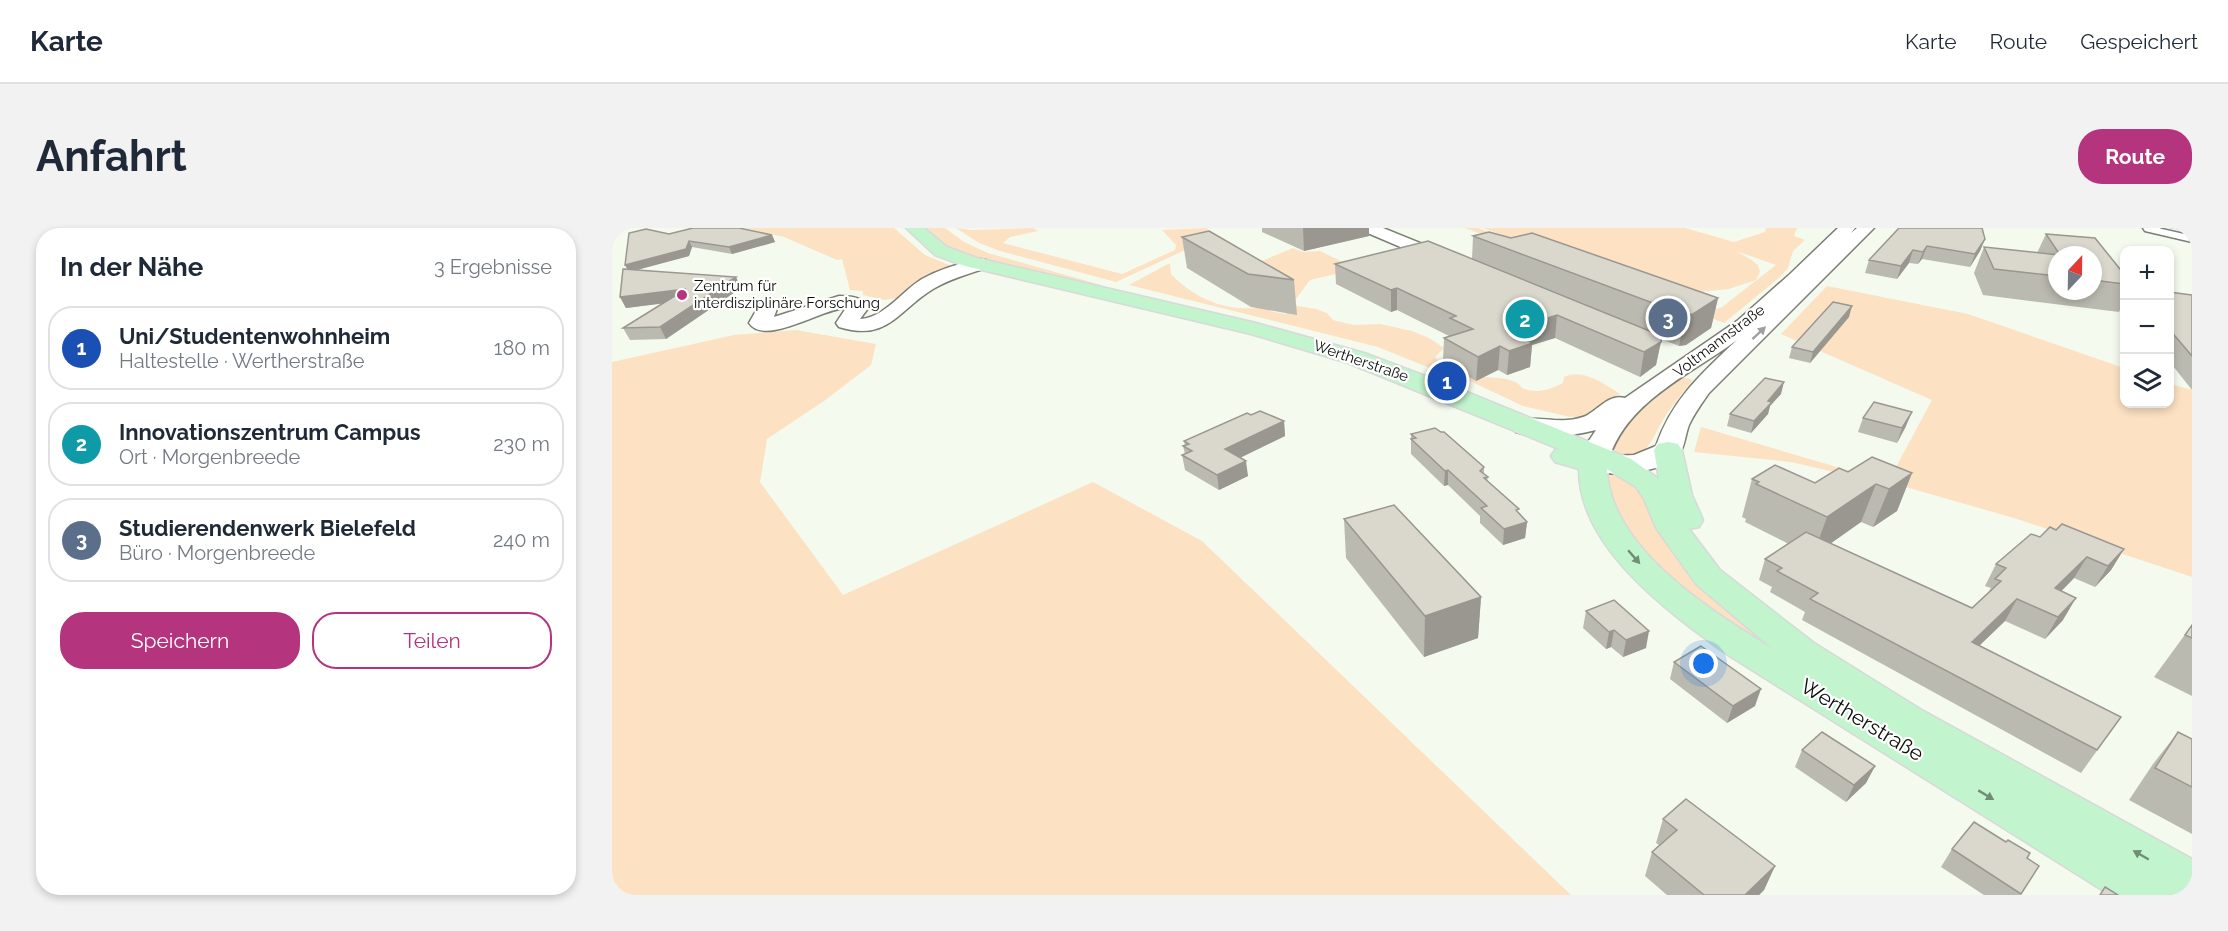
<!DOCTYPE html>
<html lang="de">
<head>
<meta charset="utf-8">
<style>
	:root { --surface:#fff; --page:#f2f2f3; --text:#1f2937; --muted:#747a83; --line:#e0e1e3; --accent:#b5347e }
	body { margin:0; font-family:Raleway,sans-serif; background:var(--page); color:var(--text) }
	.controls { position:absolute; right:18px; top:18px; display:grid; overflow:hidden; border-radius:12px; box-shadow:0 3px 9px #0003 }
	.controls button { width:54px; height:54px; display:grid; place-items:center; padding:0; border:0; border-bottom:2px solid var(--line); background:var(--surface); color:var(--text); font:30px sans-serif }
	.compass { position:absolute; left:1436px; top:18px; width:54px; height:54px; border-radius:50%; background:var(--surface); box-shadow:0 3px 9px #0003; rotate:22deg }
	.you { position:absolute; left:1092px; top:436px; width:21px; height:21px; margin:-15px; border:4px solid #fff; border-radius:50%; background:#1a73e8; box-shadow:0 0 0 9px #1a73e833 }
	.badge { display:grid; place-items:center; width:39px; height:39px; border-radius:50%; background:var(--accent); color:#fff; font-size:20px; font-weight:700 }
	.pin { position:absolute; translate:-50% -50%; border:3px solid #fff; box-shadow:0 2px 6px #0006 }
	.list { margin:0; padding:0; list-style:none }
	h2 { display:flex; justify-content:space-between; align-items:center; height:78px; margin:0; padding:0 24px; font-size:26px }
	h2 small { font-size:20px; font-weight:400; color:var(--muted) }
	.list li { display:grid; grid-template-columns:39px 1fr auto; gap:18px; align-items:center; box-sizing:border-box; height:84px; margin:0 12px 12px; padding:0 12px; border:2px solid var(--line); border-radius:24px }
	.list b { display:block; font-size:22px; white-space:nowrap }
	.list p { margin:0; font-size:20px; white-space:nowrap; color:var(--muted) }
	.list em { font-size:20px; font-style:normal; color:var(--muted) }
	.actions { display:flex; gap:12px; padding:18px 24px }
	.actions a { flex:1; padding:14px 0; border:2px solid var(--accent); border-radius:24px; text-align:center; font-size:21px; color:var(--accent) }
	.actions .main { background:var(--accent); color:#fff }
	.icon { flex:none; width:33px; height:33px; fill:none; stroke:currentColor; stroke-width:2; stroke-linecap:round; stroke-linejoin:round }
	.map { position:relative; flex:none; width:1580px; height:667px; overflow:hidden; border-radius:24px }
	header { display:flex; align-items:center; gap:36px; box-sizing:border-box; height:84px; padding:0 30px; background:var(--surface); border-bottom:2px solid var(--line) }
	header strong { font-size:28px }
	nav { display:flex; gap:33px; margin-inline-start:auto; font-size:21px }
	.intro { display:flex; align-items:center; justify-content:space-between; box-sizing:border-box; height:144px; padding:0 36px }
	h1 { margin:0; font-size:42px }
	.button { padding:15px 27px; border-radius:24px; background:var(--accent); color:#fff; font-size:21px; font-weight:700 }
	main { display:flex; gap:36px; padding:0 36px }
	aside { flex:1; background:var(--surface); border-radius:24px; box-shadow:0 3px 9px #0003 }
	.map>svg:first-child { display:block }
	.green { fill:#fce1c3 }
	.lines { fill:none; stroke-linecap:round; stroke-linejoin:round }
	.minor-casing { stroke:#7b7e75; stroke-width:3 }
	.major-casing { stroke:#d8d9d8; stroke-width:3 }
	.minor { fill:#fff; fill-rule:evenodd }
	.major { fill:#c2f4ce; fill-rule:evenodd }
	.tram { stroke:#7c7f78; stroke-width:1.5 }
	.wall { fill:#bbbab0; fill-rule:evenodd }
	.shaded-wall { fill:#999790 }
	.building { fill:#dad8cd; stroke:#999790; stroke-width:1.5 }
	.oneway { fill:#9f9f9d }
	.oneway2 { fill:#718d76 }
	.poi-dot { fill:#b5347e; stroke:#fff; stroke-width:2 }
	.labels { text-anchor:middle; stroke-width:4.5; stroke-linejoin:round; paint-order:stroke }
	.far-poi-label { font-size:15px; fill:#0e0f0b; stroke:#fff; text-anchor:start }
	.far-street-label { font-size:15px; fill:#0e0f0b; stroke:#fff }
	.near-street-label { font-size:21px; fill:#0e0f0b; stroke:#fff }
</style>
</head>
<body>
<header>
<strong>Karte</strong>
<nav><a>Karte</a><a>Route</a><a>Gespeichert</a></nav>
</header>
<div class="intro"><h1>Anfahrt</h1><a class="button">Route</a></div>
<main>
<aside>
<h2>In der Nähe<small>3 Ergebnisse</small></h2>
<ul class="list">
<li><span class="badge" style="background:#1a4fb4">1</span><div><b>Uni/Studentenwohnheim</b><p>Haltestelle · Wertherstraße</p></div><em>180 m</em></li>
<li><span class="badge" style="background:#0f9aa8">2</span><div><b>Innovationszentrum Campus</b><p>Ort · Morgenbreede</p></div><em>230 m</em></li>
<li><span class="badge" style="background:#5c6f8a">3</span><div><b>Studierendenwerk Bielefeld</b><p>Büro · Morgenbreede</p></div><em>240 m</em></li>
</ul>
<div class="actions"><a class="main">Speichern</a><a>Teilen</a></div>
</aside>
<div class="map">
<svg width="1580" height="667" viewBox="0 0 1580 667">
	<rect width="100%" height="100%" fill="#f5faef"/>
	<!-- green -->
	<g class="green">
		<polygon points="133,0 282,0 313,27 342,39 286,70 272,72 251,67 251,63 238,62 230,31 225,32 172,9"/>
		<polygon points="313,0 333,0 352,14 376,25 489,57 481,61 365,31 338,20"/>
		<polygon points="344,0 360,2 421,0 426,3 398,9 391,15 510,46 563,22 564,17 550,2 595,0 597,3 594,6 597,11 504,54 388,23 367,15"/>
		<polygon points="853,0 866,0 1065,75 1104,81 1110,79 1164,37 1124,23 1138,31 1146,37 1148,44 1144,52 1117,61 1057,67 871,0 1073,0 1122,14 1153,4 1154,0 1185,0 1182,8 1193,12 1181,23 1176,40 1168,49 1112,95"/>
		<polygon points="681,20 691,24 708,23 745,41 698,52 684,71 638,44 645,35"/>
		<path d="M 556,36 L 558,36 L 559,46 C 586,74 622,87 660,77 L 658,83 L 673,86 L 685,78 L 704,81 L 715,85 L 721,92 L 741,97 L 768,96 L 800,103 L 817,110 L 832,120 L 823,129 C 845,159 900,141 910,160 C 925,166 937,162 951,155 L 952,149 C 971,140 992,156 1008,166 L 970,190 L 958,189 L 911,178 L 860,154 L 825,143 L 766,119 L 517,57 Z"/>
		<polygon points="1215,58 1356,86 1512,140 1512,176 1558,176 1558,156 1580,162 1580,349 1402,290 1276,254 1274,256 1179,234 1082,224 1089,199 1276,254 1320,172 1169,106"/>
		<polygon points="184,102 264,116 259,137 212,173 155,211 148,254 231,367 481,254 590,313 959,667 0,667 0,134 122,107"/>
		<path d="M 1069,149 L 1079,151 L 1080,153 C 1071,164 1062,175 1054,187 C 1037,214 1036,237 997,224 L 1016,191 L 1061,153 Z"/>
		<polygon points="1003,244 1019,249 1041,282 1215,450 1148,421 1038,335 999,278 995,245"/>
	</g>
	<g class="lines">
		<defs>
			<g id="minor">
				<polygon points="749,0 771,0 845,30 848,34 845,38 833,38 751,3"/>
				<path d="M 1226,0 L 1243,0 L 1239,5 L 1245,0 L 1262,0 L 1097,165 C 1090,175 1082,186 1077,197 C 1073,207 1073,220 1066,228 C 1047,247 995,248 971,242 L 967,236 L 976,214 L 984,202 C 958,209 929,210 904,204 L 900,198 L 904,192 C 925,187 949,197 971,189 C 985,184 996,165 1013,170 L 1125,93 L 1178,46 ZM 1125,112 C 1090,145 1060,171 1044,218 L 1022,227 L 998,228 C 1017,172 1081,145 1125,112 Z"/>
				<polygon points="1531,0 1561,0 1580,4 1580,14 1533,3"/>
				<path d="M 368,31 L 374,32 L 377,36 L 374,40 C 356,46 338,51 321,61 C 285,83 276,114 227,99 L 224,95 L 234,80 C 211,80 153,119 137,95 L 149,74 L 163,74 L 166,78 L 162,89 L 227,68 C 238,68 250,69 257,79 L 248,91 C 272,90 290,63 310,51 C 328,41 349,35 368,31 Z"/>
			</g>
			<path id="major" d="M 294,0 L 312,0 L 335,19 L 365,30 L 644,95 L 752,125 L 840,158 L 1019,231 L 1047,251 L 1042,222 L 1046,216 L 1056,214 L 1066,216 L 1070,222 L 1080,267 L 1091,292 L 1087,299 L 1077,301 L 1108,342 L 1202,415 L 1308,481 L 1580,631 L 1580,667 L 1498,667 L 1116,427 C 1059,386 966,320 967,241 L 943,234 L 939,228 L 943,222 L 947,221 L 736,135 L 639,106 L 353,38 L 323,27 ZM 995,241 L 1024,259 L 1032,271 L 1044,300 L 1084,356 L 1161,421 C 1100,383 998,321 995,241 Z"/>
		</defs>
		<!-- minor casing -->
		<use href="#minor" class="minor-casing"/>
		<!-- major casing -->
		<use href="#major" class="major-casing"/>
		<!-- minor -->
		<use href="#minor" class="minor"/>
		<!-- major -->
		<use href="#major" class="major"/>
		<!-- tram -->
		<polyline class="tram" points="1549,0 1580,7"/>
	</g>
	<!-- wall -->
	<g class="wall">
		<polygon points="650,0 757,0 757,8 692,23 650,4"/>
		<polygon points="1287,0 1373,11 1368,23 1358,39 1310,31 1306,36 1297,35 1285,51 1253,45 1257,32"/>
		<polygon points="57,6 160,7 163,14 120,26 80,19 77,28 25,42 129,60 54,111 18,112 11,100 51,75 14,80 8,69 16,42 13,37"/>
		<path d="M 1434,6 L 1483,10 L 1512,46 L 1512,73 L 1507,84 L 1371,67 L 1362,45 L 1372,19 L 1425,25 ZM 1445,27 L 1481,27 L 1481,63 L 1445,63 Z"/>
		<polygon points="861,8 1106,70 1099,100 1074,117 1067,118 1049,111 1044,137 1028,149 943,110 920,117 918,139 895,147 886,142 864,153 831,133 832,110 837,108 785,82 779,84 724,56 723,36 860,31"/>
		<polygon points="570,9 682,52 685,87 639,79 575,40"/>
		<polygon points="1557,64 1580,67 1580,162 1557,133"/>
		<polygon points="1237,89 1198,135 1177,130 1180,119"/>
		<polygon points="1169,166 1158,178 1156,186 1139,205 1115,198 1118,186"/>
		<polygon points="639,187 672,193 673,208 628,230 636,248 607,262 573,242 570,227 573,226 571,218 573,218 572,213"/>
		<polygon points="1251,190 1294,198 1285,215 1246,204"/>
		<polygon points="799,206 872,239 872,246 876,249 875,254 906,284 915,294 913,310 891,317 868,295 868,288 836,257 832,258 799,226"/>
		<polygon points="1236,244 1300,245 1285,283 1261,299 1249,294 1219,315 1360,380 1376,365 1379,360 1373,358 1384,336 1428,309 1444,302 1512,321 1499,342 1483,359 1462,350 1449,363 1451,392 1433,411 1393,393 1367,418 1509,489 1469,545 1190,392 1193,384 1158,364 1160,359 1147,352 1153,331 1177,316 1133,294 1134,291 1130,289 1140,251 1203,255"/>
		<polygon points="732,291 869,369 866,410 812,429 734,330"/>
		<polygon points="974,383 1034,420 1011,429 999,419 994,421 971,400"/>
		<polygon points="1580,397 1580,468 1542,449"/>
		<polygon points="1062,434 1143,478 1115,495 1058,451"/>
		<polygon points="1566,504 1580,511 1580,606 1517,572 1541,536"/>
		<polygon points="1190,522 1263,538 1254,555 1234,574 1183,539"/>
		<polygon points="1051,591 1163,638 1152,662 1147,667 1055,667 1033,648 1040,624 1047,617 1044,615"/>
		<polygon points="1340,621 1415,630 1427,638 1408,667 1372,667 1329,639"/>
	</g>
	<!-- shaded-wall -->
	<g class="shaded-wall">
		<polygon points="691,0 757,0 757,8 692,23"/>
		<polygon points="160,7 163,14 120,26 117,19"/>
		<polygon points="1373,11 1368,23 1358,39 1363,26"/>
		<polygon points="77,13 80,19 77,28 17,44 13,37"/>
		<polygon points="1315,18 1310,31 1306,36 1311,24"/>
		<polygon points="1301,22 1297,35 1285,51 1289,38"/>
		<polygon points="124,49 129,60 54,111 48,99"/>
		<polygon points="785,60 785,82 779,84 779,62"/>
		<polygon points="74,61 79,72 14,80 8,69"/>
		<polygon points="1106,70 1099,100 1074,117 1067,118 1073,87"/>
		<polygon points="1240,78 1237,89 1198,135 1201,124"/>
		<polygon points="945,87 943,110 920,117 918,139 895,147 897,123 895,103"/>
		<polygon points="1049,114 1044,137 1028,149 1032,124"/>
		<polygon points="888,118 886,142 864,153 866,129"/>
		<polygon points="1172,154 1169,166 1158,178 1156,186 1139,205 1142,193 1156,173"/>
		<polygon points="1300,184 1294,198 1285,215 1290,200"/>
		<polygon points="672,193 673,208 615,236 613,221"/>
		<polygon points="634,233 636,248 607,262 605,247"/>
		<polygon points="836,242 836,257 832,258 833,243"/>
		<polygon points="1300,245 1285,283 1261,299 1277,261"/>
		<polygon points="1264,256 1249,294 1201,328 1215,289"/>
		<polygon points="915,294 913,310 891,317 892,301"/>
		<polygon points="1512,321 1499,342 1483,359 1496,338"/>
		<polygon points="1475,329 1462,350 1431,382 1443,360"/>
		<polygon points="869,369 866,410 812,429 813,388"/>
		<polygon points="1464,370 1451,392 1433,411 1446,389"/>
		<polygon points="1405,371 1393,393 1348,436 1360,414"/>
		<polygon points="1002,402 999,419 994,421 997,404"/>
		<polygon points="1037,403 1034,420 1011,429 1014,412"/>
		<polygon points="1149,461 1143,478 1115,495 1121,478"/>
		<polygon points="1263,538 1254,555 1234,574 1242,557"/>
		<polygon points="1163,638 1152,662 1147,667 1133,667"/>
	</g>
	<!-- building -->
	<g class="building">
		<polygon points="81,0 127,0 160,7 117,19 77,13 74,21 13,37 17,5 34,1 57,6"/>
		<polygon points="1287,0 1370,0 1373,11 1363,26 1315,18 1311,24 1301,22 1289,38 1257,32"/>
		<polygon points="597,3 682,52 636,46 570,9"/>
		<polygon points="877,4 899,10 920,5 1106,70 1081,86 1073,87 861,8"/>
		<polygon points="1434,6 1483,10 1512,46 1512,56 1481,52 1481,27 1448,27"/>
		<polygon points="816,13 1050,108 1049,114 1032,124 945,87 895,103 921,115 897,123 888,118 866,129 832,110 861,101 838,90 844,88 785,60 779,62 723,36"/>
		<polygon points="1372,19 1447,27 1445,27 1445,48 1382,41"/>
		<polygon points="11,41 124,49 48,99 11,100 74,61 8,69"/>
		<polygon points="1557,64 1580,67 1580,128 1557,101"/>
		<polygon points="1221,74 1240,78 1201,124 1180,119"/>
		<polygon points="1153,150 1172,154 1156,173 1160,174 1142,193 1118,186"/>
		<polygon points="1262,174 1300,184 1290,200 1251,190"/>
		<polygon points="648,183 672,193 613,221 634,233 605,247 570,227 580,223 571,218 577,216 572,213 635,185 639,187"/>
		<polygon points="823,200 829,204 832,204 872,239 868,243 876,249 872,250 907,281 904,282 915,294 892,301 869,280 875,278 836,242 833,243 799,211 804,210 799,206"/>
		<polygon points="1260,229 1300,245 1277,261 1264,256 1215,289 1144,256 1147,254 1140,251 1163,237 1203,255 1227,240 1236,244"/>
		<polygon points="782,277 869,369 813,388 732,291"/>
		<polygon points="1450,296 1512,321 1496,338 1475,329 1443,360 1464,370 1446,389 1405,371 1360,414 1509,489 1485,522 1198,371 1206,365 1165,343 1170,340 1153,331 1194,304 1360,380 1389,353 1383,351 1394,340 1384,336 1419,306 1428,309 1438,299 1444,302"/>
		<polygon points="1002,372 1037,403 1014,412 1002,402 997,404 974,383"/>
		<polygon points="1580,397 1580,410 1573,407"/>
		<polygon points="1089,418 1149,461 1121,478 1062,434"/>
		<polygon points="1210,504 1263,538 1242,557 1190,522"/>
		<polygon points="1566,504 1580,511 1580,559 1543,540"/>
		<polygon points="1074,571 1163,638 1133,667 1092,667 1040,624 1065,602 1051,591"/>
		<polygon points="1362,594 1394,614 1396,612 1418,625 1415,630 1427,638 1409,666 1340,621"/>
		<polygon points="1493,659 1506,667 1488,667"/>
	</g>
	<!-- one-way arrows -->
	<defs><path id="oneway-solid" d="M-6-.8H1V-3.2L6.5 0L1 3.2V.8H-6Z" transform="scale(1.5)"/></defs>
	<use class="oneway" href="#oneway-solid" transform="translate(1147 105) rotate(-43)"/>
	<g class="oneway2">
		<use href="#oneway-solid" transform="translate(1022 329) rotate(49)"/>
		<use href="#oneway-solid" transform="translate(1374 567) rotate(31)"/>
		<use href="#oneway-solid" transform="translate(1529 627) rotate(-150)"/>
	</g>
	<!-- markers -->
	<circle class="poi-dot" cx="70" cy="67" r="6"/>
	<g class="labels">
		<!-- far-poi labels -->
		<g class="far-poi-label">
			<text x="82" y="63">Zentrum für<tspan x="82" dy="17">interdisziplinäre Forschung</tspan></text>
		</g>
		<!-- far-street labels -->
		<g class="far-street-label">
			<text transform="translate(1107 113) rotate(-37)" y="5">Voltmannstraße</text>
			<text transform="translate(749 133) rotate(19)" y="5">Wertherstraße</text>
		</g>
		<!-- near-street labels -->
		<g class="near-street-label">
			<text transform="translate(1250 492) rotate(31)" y="7">Wertherstraße</text>
		</g>
	</g>
</svg>
<div class="controls">
<button>+</button>
<button>−</button>
<button><svg class="icon" aria-label="layers" viewBox="0 0 24 24"><path d="M12 4l9 5-9 5-9-5zM3 14l9 5 9-5"/></svg></button>
</div>
<svg class="compass" viewBox="-18 -18 36 36"><path d="M0-13l5 13h-10z" fill="#e53935"/><path d="M0 13l5-13h-10z" fill="#747a83"/></svg>
<div class="you"></div>
<div class="pin badge" style="left:835px;top:153px;background:#1a4fb4">1</div>
<div class="pin badge" style="left:913px;top:91px;background:#0f9aa8">2</div>
<div class="pin badge" style="left:1056px;top:90px;background:#5c6f8a">3</div>
</div>
</main>
</body>
</html>
